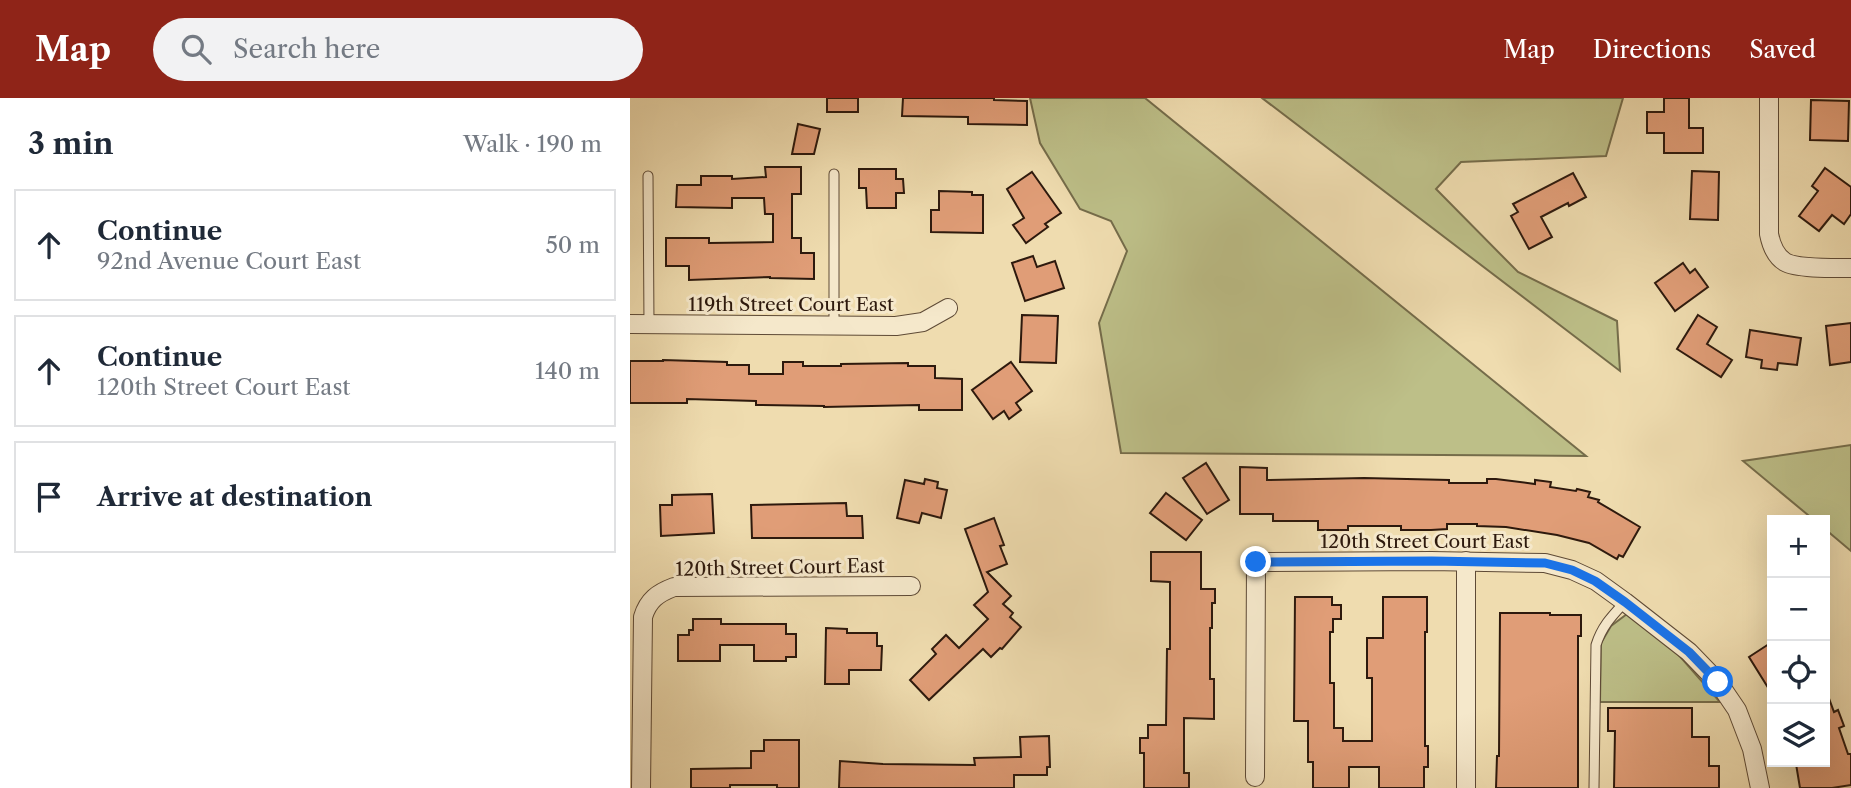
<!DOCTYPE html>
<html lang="en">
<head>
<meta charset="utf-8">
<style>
	:root { --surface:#fff; --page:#f2f2f3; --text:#1f2937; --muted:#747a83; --line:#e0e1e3; --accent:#8f2418 }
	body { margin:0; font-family:"Libre Caslon Text",serif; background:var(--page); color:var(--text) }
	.controls { position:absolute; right:21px; bottom:21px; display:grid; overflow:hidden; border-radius:0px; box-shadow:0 7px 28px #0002 }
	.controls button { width:63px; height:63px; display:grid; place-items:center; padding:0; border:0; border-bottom:2px solid var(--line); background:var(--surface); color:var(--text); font:35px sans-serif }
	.stop { position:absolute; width:21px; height:21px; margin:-16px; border:5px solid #1a73e8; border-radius:50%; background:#fff }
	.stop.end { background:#1a73e8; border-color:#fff; box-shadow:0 2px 7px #0008 }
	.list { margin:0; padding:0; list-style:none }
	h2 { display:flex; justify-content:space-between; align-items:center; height:91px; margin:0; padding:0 28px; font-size:30px }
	h2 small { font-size:23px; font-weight:400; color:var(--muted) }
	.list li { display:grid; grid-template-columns:46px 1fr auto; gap:21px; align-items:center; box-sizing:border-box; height:112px; margin:0 14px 14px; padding:0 14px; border:2px solid var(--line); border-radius:0px }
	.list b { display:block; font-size:26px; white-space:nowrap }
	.list p { margin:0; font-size:23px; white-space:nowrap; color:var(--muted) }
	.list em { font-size:23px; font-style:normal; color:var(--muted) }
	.icon { flex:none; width:38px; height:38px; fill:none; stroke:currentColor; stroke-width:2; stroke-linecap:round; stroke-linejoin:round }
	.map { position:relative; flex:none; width:1221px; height:690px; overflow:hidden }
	header { display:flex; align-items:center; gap:42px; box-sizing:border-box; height:98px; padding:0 35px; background:var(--accent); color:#fff }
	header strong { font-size:33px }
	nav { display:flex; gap:38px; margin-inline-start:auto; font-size:24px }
	.search { width:490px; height:63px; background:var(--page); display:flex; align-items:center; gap:18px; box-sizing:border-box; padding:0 24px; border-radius:38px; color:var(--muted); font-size:26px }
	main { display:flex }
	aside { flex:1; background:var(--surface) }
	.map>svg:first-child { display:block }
	.green { fill:#bdbf88; stroke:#756c4a; stroke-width:2 }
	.building { fill:#e09d77; stroke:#2d190d; stroke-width:2 }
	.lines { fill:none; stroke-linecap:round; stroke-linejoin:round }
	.service-casing { stroke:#5e4a36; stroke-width:11 }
	.minor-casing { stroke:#5e4a36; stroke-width:20 }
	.service { stroke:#f5e8cb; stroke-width:9 }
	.minor { stroke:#f5e8cb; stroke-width:18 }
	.route { stroke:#1a73e8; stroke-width:9 }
	.labels { text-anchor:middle; stroke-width:6; stroke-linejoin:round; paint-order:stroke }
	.street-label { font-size:19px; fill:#2d190d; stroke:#f5e8cb }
</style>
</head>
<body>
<header>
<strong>Map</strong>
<div class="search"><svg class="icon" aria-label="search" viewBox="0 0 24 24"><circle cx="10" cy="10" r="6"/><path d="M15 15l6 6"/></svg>Search here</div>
<nav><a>Map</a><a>Directions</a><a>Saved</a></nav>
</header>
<main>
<aside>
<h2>3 min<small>Walk · 190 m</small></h2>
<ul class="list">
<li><svg class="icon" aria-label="ahead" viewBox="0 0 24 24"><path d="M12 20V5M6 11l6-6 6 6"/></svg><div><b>Continue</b><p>92nd Avenue Court East</p></div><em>50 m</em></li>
<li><svg class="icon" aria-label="ahead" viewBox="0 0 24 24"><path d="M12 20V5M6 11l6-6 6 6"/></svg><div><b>Continue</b><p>120th Street Court East</p></div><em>140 m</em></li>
<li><svg class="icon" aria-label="arrive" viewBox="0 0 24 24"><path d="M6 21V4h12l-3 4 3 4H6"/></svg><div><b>Arrive at destination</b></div></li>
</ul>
</aside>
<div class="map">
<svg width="1221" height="690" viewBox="0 0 1221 690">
	<rect width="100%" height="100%" fill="#efdcaf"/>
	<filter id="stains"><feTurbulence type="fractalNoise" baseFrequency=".00286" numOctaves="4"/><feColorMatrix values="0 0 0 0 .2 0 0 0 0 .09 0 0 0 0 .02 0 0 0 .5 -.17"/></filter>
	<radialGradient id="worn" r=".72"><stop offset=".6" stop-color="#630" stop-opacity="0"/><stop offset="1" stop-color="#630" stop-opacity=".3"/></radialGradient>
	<!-- green -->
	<g class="green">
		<polygon points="400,0 515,0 956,358 491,355 469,225 497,153 481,123 450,111 410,45"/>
		<polygon points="632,0 993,0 976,58 831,64 806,91 888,174 987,223 990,273"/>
		<polygon points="1221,347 1221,453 1195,431 1195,422 1184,422 1113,363"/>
		<polygon points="997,516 1047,555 1090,604 970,604 971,545 981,528"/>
	</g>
	<!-- building -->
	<g class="building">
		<rect x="197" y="0" width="31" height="14"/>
		<polygon points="273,0 364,0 364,2 397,3 397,27 338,26 338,19 272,18"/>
		<polygon points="1034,0 1059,0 1059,30 1073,30 1073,55 1034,55 1034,35 1017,35 1017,14 1034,14"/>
		<polygon points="1181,2 1219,3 1218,43 1180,42"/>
		<polygon points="168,26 190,31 184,56 162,56"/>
		<polygon points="135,69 171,69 171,96 162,96 162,140 171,140 171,155 184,155 184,181 140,180 140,179 59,182 59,168 36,168 36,140 79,140 79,145 143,144 143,116 135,116 134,100 102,100 102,110 46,109 47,87 71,87 71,78 102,78 102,81 136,79"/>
		<polygon points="1195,70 1221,89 1221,116 1214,126 1202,117 1189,133 1169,118 1188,93 1182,88"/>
		<polygon points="229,71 266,71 266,81 273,81 274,95 266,95 266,110 237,110 236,90 229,90"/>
		<polygon points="1062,73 1089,74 1088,122 1060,121"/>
		<polygon points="402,74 431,115 415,126 418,129 396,145 383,127 394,120 377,91"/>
		<polygon points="943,75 956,99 939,108 938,105 911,119 922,139 899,151 881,118 888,114 883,106"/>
		<polygon points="309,93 342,94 342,97 353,97 353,135 301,134 301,112 309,112"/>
		<polygon points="403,158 407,169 425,163 434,190 395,203 382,165"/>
		<polygon points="1053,165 1060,175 1065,171 1078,189 1045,213 1025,185"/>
		<polygon points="392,217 428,218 426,265 390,264"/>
		<polygon points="1068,217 1087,229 1077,246 1102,262 1091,279 1047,251"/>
		<polygon points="1221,225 1221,264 1200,267 1196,228"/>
		<polygon points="1120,232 1171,240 1167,267 1148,265 1147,272 1131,270 1132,262 1116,259"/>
		<polygon points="33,262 97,264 97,267 119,267 119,276 153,276 153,264 173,264 173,268 211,268 211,266 278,265 278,268 305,268 305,280 332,281 332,312 289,312 289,307 194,309 194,308 126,307 126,303 57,301 57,305 0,305 0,263 33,263"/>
		<polygon points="381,264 402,293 386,305 391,312 379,321 374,313 363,321 342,292"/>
		<polygon points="576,365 599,402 577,416 553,380"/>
		<polygon points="610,369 637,370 637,382 734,380 819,382 819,385 857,385 857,381 866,381 905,386 905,382 921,384 920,389 946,393 947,391 960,394 958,399 969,402 968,404 1010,429 993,459 989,457 987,461 959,445 927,437 876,429 847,428 847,426 817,426 817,431 801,432 771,432 771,428 718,428 718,432 688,432 688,423 643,423 643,416 610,416"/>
		<polygon points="295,381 308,384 307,390 317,392 311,420 292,415 289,425 267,420 275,382 294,386"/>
		<polygon points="536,395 572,422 556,442 520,415"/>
		<polygon points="82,396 84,435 31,438 30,407 42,407 42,397"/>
		<polygon points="216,405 217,418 232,418 233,440 122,440 121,407"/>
		<polygon points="364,420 374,447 370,448 377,466 357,474 381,498 373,506 383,515 380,519 391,529 372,551 370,550 361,559 353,551 299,602 280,582 306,556 302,551 316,537 329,550 358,521 344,507 358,494 335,431"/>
		<polygon points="521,454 571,454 571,491 585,491 585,505 582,505 582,530 580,530 580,581 584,581 584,621 554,620 554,675 559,675 559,690 514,690 514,655 510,655 510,640 518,640 518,627 536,627 537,551 540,551 540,484 521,483"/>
		<polygon points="665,499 702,499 702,507 711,507 711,521 703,521 703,534 700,534 700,585 704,585 704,630 713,630 713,643 742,643 742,580 737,580 737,540 753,540 753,499 797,499 797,534 795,534 795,648 798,648 798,669 794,669 794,690 749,690 749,669 719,669 719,690 683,690 683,664 678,664 678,623 664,623"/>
		<polygon points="870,515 920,515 920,517 951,517 951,538 948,538 948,690 866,690 867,658 869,658"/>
		<polygon points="63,521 91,521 91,526 156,526 156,536 166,536 166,559 156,559 156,563 124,563 124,547 90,547 90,563 48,563 48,537 59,537 59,532 63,532"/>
		<polygon points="196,530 217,531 217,535 247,535 247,548 252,548 251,572 219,572 219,586 195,586"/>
		<polygon points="1142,544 1142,596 1119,559"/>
		<polygon points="1195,595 1197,595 1204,614 1208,612 1214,628 1209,630 1218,656 1221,656 1221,687 1202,690 1170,690 1166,666 1195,664"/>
		<polygon points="978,610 1062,610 1062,639 1079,639 1079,668 1089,668 1089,690 984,690 985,633 978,633"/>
		<polygon points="419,638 420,669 417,669 417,677 384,677 384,690 209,690 210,663 253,666 345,667 344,660 391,659 390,639"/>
		<polygon points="134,642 169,642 169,690 147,690 147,687 100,687 100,690 61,690 61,671 121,670 121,653 134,653"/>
	</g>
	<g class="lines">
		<defs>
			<g id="service">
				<polyline points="18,78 19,226"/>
				<polyline points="204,228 204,76"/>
				<path d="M 964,690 L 966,547 C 972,528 982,518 995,504"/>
			</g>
			<g id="minor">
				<path d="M 1139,0 L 1139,136 C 1141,146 1145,158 1155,164 C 1167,171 1206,170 1221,170"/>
				<polyline points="0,226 266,228 293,224 318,210"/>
				<polyline points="625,679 626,464 801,463 915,465 942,472 966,483 995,504 1059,554 1088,584 1107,612 1122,651 1130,690"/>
				<path d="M 11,690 L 13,519 C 18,502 28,495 44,489 L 281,488"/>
				<polyline points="836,690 836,463"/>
			</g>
		</defs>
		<!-- service casing -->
		<use href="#service" class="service-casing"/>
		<!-- minor casing -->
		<use href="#minor" class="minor-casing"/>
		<!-- service -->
		<use href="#service" class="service"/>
		<!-- minor -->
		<use href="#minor" class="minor"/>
	</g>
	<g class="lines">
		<!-- route -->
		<polyline class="route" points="626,464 802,463 915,465 942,472 965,483 995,504 1059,554 1088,584"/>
	</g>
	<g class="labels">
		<!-- street labels -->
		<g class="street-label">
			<text x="161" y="213">119th Street Court East</text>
			<text x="795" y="450">120th Street Court East</text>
			<text transform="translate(150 469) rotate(-1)" y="7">120th Street Court East</text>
		</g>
	</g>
	<rect width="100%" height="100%" filter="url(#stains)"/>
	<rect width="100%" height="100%" fill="url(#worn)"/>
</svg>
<div class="controls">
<button>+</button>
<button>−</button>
<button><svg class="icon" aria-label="locate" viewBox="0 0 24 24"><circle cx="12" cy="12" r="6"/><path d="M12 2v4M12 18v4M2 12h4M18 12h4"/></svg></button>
<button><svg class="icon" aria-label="layers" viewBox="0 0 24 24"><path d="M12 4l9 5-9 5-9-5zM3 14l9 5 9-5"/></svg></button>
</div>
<div class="stop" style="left:1088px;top:584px"></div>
<div class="stop end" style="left:626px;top:464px"></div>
</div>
</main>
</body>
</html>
